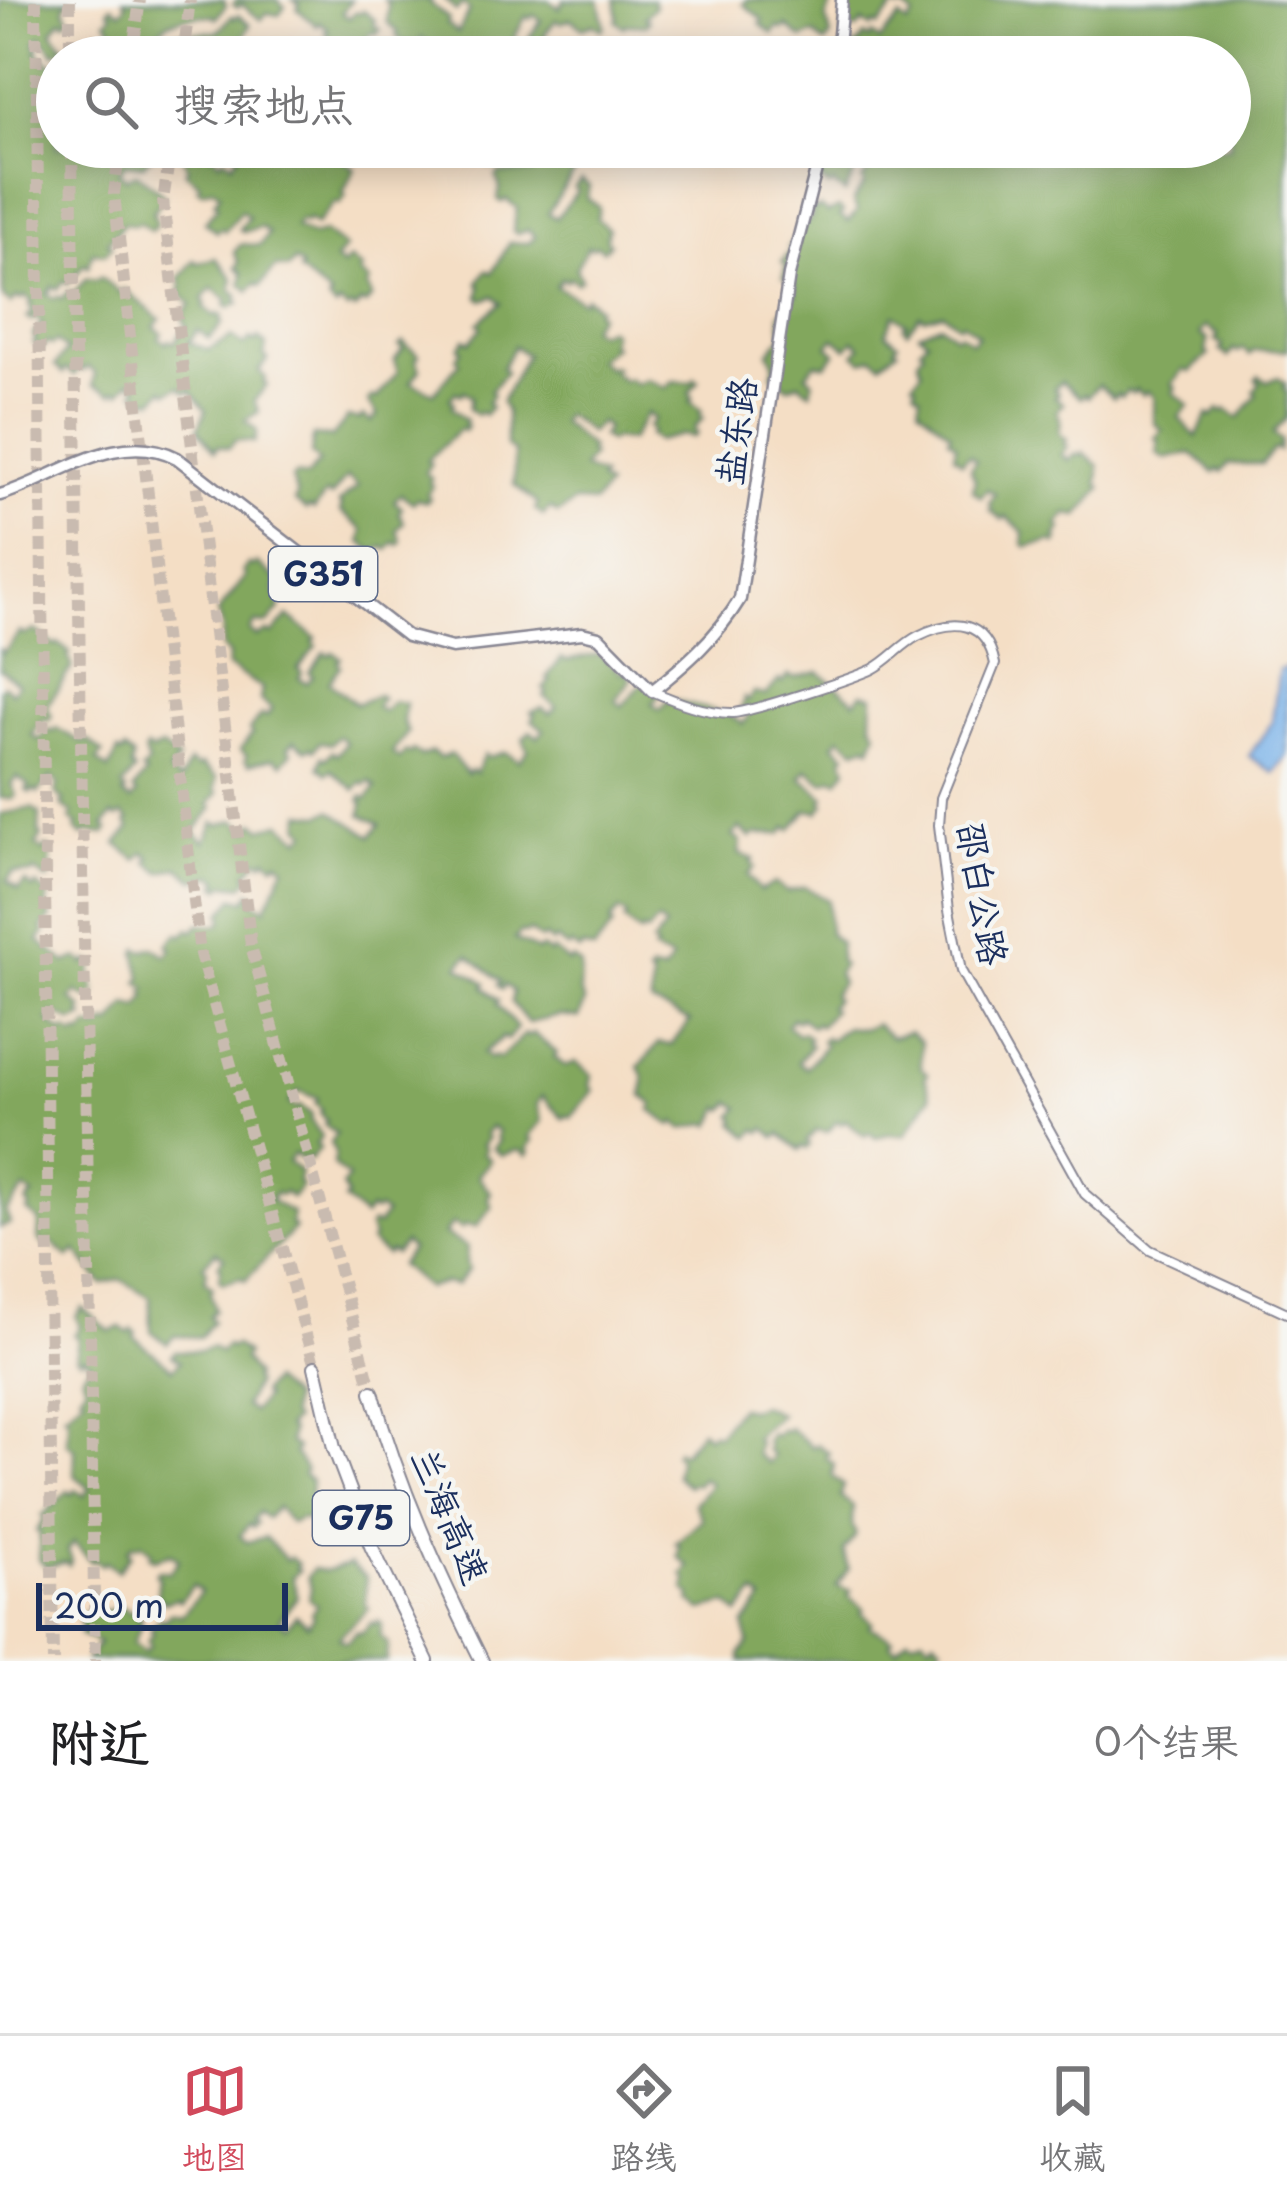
<!DOCTYPE html>
<html lang="zh">
<head>
<meta charset="utf-8">
<style>
	:root { --surface:#fff; --page:#f6f6f6; --text:#202124; --muted:#757577; --line:#e0e0e0; --accent:#d1495b }
	body { margin:0; font-family:"Playpen Sans","LXGW WenKai TC",sans-serif; background:var(--page); color:var(--text) }
	.scale { position:absolute; left:36px; bottom:30px; width:252px; box-sizing:border-box; padding-left:12px; border:6px solid #1b2f5e; border-top:0; font-size:33px; line-height:42px; white-space:nowrap; color:#1b2f5e; -webkit-text-stroke:9px #f6f6f2; paint-order:stroke }
	.list { margin:0; padding:0; list-style:none }
	h2 { display:flex; justify-content:space-between; align-items:center; height:156px; margin:0; padding:0 48px; font-size:51px }
	h2 small { font-size:39px; font-weight:400; color:var(--muted) }
	.icon { flex:none; width:66px; height:66px; fill:none; stroke:currentColor; stroke-width:2; stroke-linecap:round; stroke-linejoin:round }
	.map { position:relative; flex:none; width:1287px; height:1661px; overflow:hidden }
	.search { position:absolute; background:var(--surface); box-shadow:0 6px 30px #0003; left:36px; right:36px; top:36px; height:132px; display:flex; align-items:center; gap:30px; box-sizing:border-box; padding:0 42px; border-radius:66px; color:var(--muted); font-size:45px }
	.sheet { height:372px; background:var(--surface) }
	nav { display:flex; justify-content:space-around; align-items:center; box-sizing:border-box; height:168px; border-top:3px solid var(--line); background:var(--surface); font-size:33px; color:var(--muted) }
	nav a { display:grid; justify-items:center; gap:6px }
	nav .on { color:var(--accent) }
	.map>svg:first-child { display:block }
	.forest { fill:#82a75d; stroke:#4e6b5e; stroke-width:3 }
	.water { fill:#7ab2e9; stroke:#4a70a4; stroke-width:3 }
	.lines { fill:none; stroke-linecap:round; stroke-linejoin:round }
	.motorway-tunnel { stroke:#c9bbb0; stroke-width:12; stroke-dasharray:12 6; stroke-linecap:butt }
	.tertiary-casing { stroke:#888692; stroke-width:12 }
	.trunk-casing { stroke:#888692; stroke-width:15 }
	.motorway-casing { stroke:#888692; stroke-width:16 }
	.tertiary { stroke:#fff; stroke-width:8 }
	.trunk { stroke:#fff; stroke-width:10 }
	.motorway { stroke:#fff; stroke-width:12 }
	.labels { text-anchor:middle; stroke-width:9; stroke-linejoin:round; paint-order:stroke }
	.shield { fill:#f6f6f2; stroke:#5d6b8a; stroke-width:3 }
	.shield-label { font-size:33px; font-weight:bold; fill:#1b2f5e }
	.street-label { font-size:36px; fill:#1b2f5e; stroke:#f6f6f2 }
</style>
</head>
<body>
<div class="map">
<svg width="1287" height="1661" viewBox="0 0 1287 1661">
	<rect width="100%" height="100%" fill="#f6f6f2"/>
	<filter id="ink" filterUnits="userSpaceOnUse"><feTurbulence type="fractalNoise" baseFrequency=".00833" numOctaves="2"/><feDisplacementMap in="SourceGraphic" scale="24" xChannelSelector="R" yChannelSelector="G"/><feConvolveMatrix kernelMatrix="1 2 1 2 8 2 1 2 1" color-interpolation-filters="sRGB"/></filter>
	<filter id="wash" filterUnits="userSpaceOnUse"><feTurbulence type="fractalNoise" baseFrequency=".004" numOctaves="4" result="noise"/><feDisplacementMap in="SourceGraphic" scale="48" xChannelSelector="R" yChannelSelector="G"/><feGaussianBlur stdDeviation="2.7" result="paint"/><feColorMatrix in="noise" values="0 0 0 0 0 0 0 0 0 0 0 0 0 0 0 0 0 1.4 0 .05"/><feComposite in="paint" operator="in"/></filter>
	<g filter="url(#wash)">
		<rect width="100%" height="100%" fill="#f4dec5"/>
		<!-- forest -->
		<g class="forest">
			<polygon points="0,0 70,0 64,7 69,18 65,22 61,19 52,31 65,48 54,53 41,36 35,43 39,47 36,51 51,64 57,62 57,147 152,147 153,153 144,165 125,164 119,172 126,178 137,173 165,196 153,212 157,223 151,231 139,222 135,225 124,223 108,242 112,246 105,254 93,252 88,267 84,264 68,284 64,281 57,289 53,286 47,294 54,299 58,296 62,299 68,291 73,294 86,278 97,280 100,277 120,293 124,289 160,319 154,327 162,333 159,338 166,343 170,340 174,343 186,327 182,316 191,304 180,294 182,283 178,280 194,260 198,263 216,258 233,278 231,289 239,296 236,300 240,303 229,308 225,305 228,300 212,288 203,299 206,303 204,307 215,316 219,313 223,316 220,320 223,323 210,339 198,330 189,342 208,350 232,337 244,346 251,339 255,342 258,338 266,345 264,356 268,359 259,371 266,378 263,382 267,385 254,401 259,412 245,420 257,430 255,442 236,440 229,448 218,446 215,450 198,429 206,410 190,390 187,393 179,387 168,392 164,389 154,400 150,398 147,401 135,391 138,387 130,381 120,393 116,390 113,394 93,385 95,373 88,367 84,371 80,368 74,375 66,369 63,373 55,366 67,350 56,341 52,345 48,342 42,349 33,343 36,339 33,335 42,323 35,317 31,321 27,318 33,310 29,306 32,302 25,296 21,300 17,297 11,304 3,298"/>
			<path d="M 123,0 L 224,0 L 226,6 L 216,18 L 212,15 C 195,17 173,15 159,31 L 171,40 L 177,33 L 218,32 L 231,16 L 235,19 L 238,15 L 250,25 L 235,52 L 240,57 L 97,57 L 101,51 L 94,45 L 97,41 L 93,38 L 99,30 L 107,36 L 113,29 L 106,21 L 112,14 L 108,10 L 112,6 L 120,12 L 126,5 Z"/>
			<polygon points="236,0 277,0 285,7 279,15 267,13 261,20 241,4 238,8 233,5"/>
			<polygon points="293,0 351,0 342,13 349,18 356,11 360,13 363,10 375,20 373,24 380,30 377,34 372,32 357,51 364,57 331,57 327,54 330,50 323,44 329,36 325,32 328,28 320,22 317,26 297,9 300,5"/>
			<polygon points="384,0 431,0 430,3 449,19 447,24 458,33 470,10 462,4 456,11 445,0 549,0 559,8 565,0 599,0 605,26 602,30 594,24 583,28 571,19 560,23 556,20 544,35 547,39 541,47 529,37 541,21 534,15 530,19 526,16 514,38 522,45 520,57 432,57 433,47 422,38 415,45 411,42 408,46 396,36 398,32 387,22 388,4"/>
			<polygon points="615,0 653,0 655,6 645,17 649,21 646,25 627,24 624,27 616,21 618,17"/>
			<polygon points="746,0 833,0 826,18 831,36 825,44 813,34 802,39 786,26 783,30 778,27 772,34 760,24 763,20 743,4"/>
			<polygon points="845,0 1287,0 1287,350 1253,351 1250,355 1242,348 1238,352 1234,349 1228,357 1220,350 1223,346 1215,340 1218,335 1206,326 1200,334 1208,340 1206,352 1209,355 1189,372 1184,369 1172,384 1176,388 1173,392 1189,405 1179,417 1196,437 1208,414 1212,417 1219,409 1223,412 1226,409 1239,418 1257,395 1254,391 1260,383 1256,380 1259,376 1267,382 1278,377 1286,384 1283,388 1287,391 1287,418 1273,433 1281,440 1279,451 1274,449 1262,464 1228,464 1222,472 1218,469 1214,473 1191,453 1165,459 1157,453 1159,441 1155,438 1162,430 1154,423 1154,397 1147,391 1143,395 1136,389 1132,393 1128,390 1121,397 1117,394 1114,398 1098,385 1088,397 1084,394 1081,398 1061,382 1054,389 1058,393 1055,397 1063,403 1057,411 1061,422 1059,433 1067,440 1064,444 1068,447 1062,455 1069,461 1076,454 1080,457 1083,453 1099,466 1098,484 1102,488 1079,516 1067,514 1058,525 1062,529 1056,536 1059,540 1056,544 1052,541 1027,547 1023,544 1024,532 1006,517 1002,520 990,510 992,506 989,503 995,494 987,489 981,497 973,490 975,479 970,468 976,460 969,454 962,462 954,455 956,444 948,437 951,433 919,407 921,395 914,389 917,385 913,382 922,370 918,359 924,351 920,348 927,340 919,333 940,324 956,336 959,333 972,342 978,334 962,322 959,325 943,313 924,318 920,315 907,331 903,327 906,323 894,314 886,333 898,343 895,347 898,350 881,363 873,357 863,361 855,354 861,346 854,340 847,348 834,338 828,346 836,353 826,365 815,363 806,374 813,381 811,392 799,383 788,387 772,374 774,363 769,352 782,336 780,314 796,294 792,291 795,286 783,277 786,265 782,262 791,250 788,247 813,215 810,211 813,207 817,210 820,207 828,213 839,208 843,212 840,216 848,222 857,211 853,200 865,184 862,180 868,172 863,162 866,157 858,151 849,163 854,174 845,193 833,184 829,187 817,177 823,169 811,159 814,155 808,147 1230,147 1230,57 858,57 848,49 851,45 855,48 865,36 869,39 872,35 880,41 900,18 908,24 914,16 903,7 899,10 895,7 878,27 874,24 871,28 863,22 857,29 845,27 842,31"/>
			<polygon points="228,147 339,147 335,153 355,169 343,193 346,196 340,204 335,202 316,225 308,219 305,223 300,220 295,227 313,236 324,232 345,248 335,260 343,266 349,259 362,269 359,273 370,282 367,286 372,297 365,305 361,302 355,310 351,307 348,310 340,304 336,308 328,301 331,297 299,271 302,267 295,261 288,269 276,267 260,286 256,283 249,291 241,284 243,273 236,267 239,263 234,252 241,244 260,245 269,233 261,227 243,232 239,229 249,217 241,211 225,231 221,228 217,232 205,222 218,206 214,202 220,194 213,188 202,192 198,189 201,185 185,172 188,168 183,158 190,149 201,152 205,148 220,161 224,157 232,163 238,155"/>
			<polygon points="475,147 574,147 568,155 571,158 569,163 576,169 548,213 556,218 578,191 574,188 581,180 589,186 587,198 599,207 597,219 608,228 606,240 610,243 603,251 596,245 592,248 588,246 576,268 581,279 577,283 570,277 566,281 562,278 556,286 582,301 586,297 598,307 595,311 599,314 590,327 597,332 608,328 612,331 610,343 614,346 597,359 608,368 612,365 616,368 613,372 624,381 628,378 636,384 647,379 666,388 673,381 691,382 695,378 699,381 689,393 693,397 690,401 702,411 699,415 703,418 693,430 697,433 694,437 682,435 657,441 649,435 652,431 648,427 654,419 647,413 631,440 613,439 609,442 601,436 607,428 600,422 590,433 565,414 560,422 591,448 588,452 592,455 583,468 602,476 599,481 607,487 594,503 575,502 558,514 550,508 543,516 535,509 538,504 514,485 514,452 506,446 506,412 501,402 526,355 514,346 502,368 506,372 490,391 493,395 487,403 491,407 484,415 480,412 477,415 469,409 471,397 464,391 460,395 456,392 450,399 454,403 451,407 466,420 464,424 467,427 464,431 460,429 427,461 431,464 425,472 432,479 429,483 433,486 427,494 430,498 427,502 416,499 413,503 401,494 394,501 402,508 399,512 404,522 397,530 402,541 399,545 394,542 388,550 384,547 374,551 361,542 363,530 340,511 342,507 339,503 358,486 347,477 331,497 326,494 314,510 310,507 306,510 294,501 297,496 292,479 295,475 307,477 319,462 311,454 313,436 332,437 348,417 359,420 363,416 371,422 377,415 368,401 372,397 376,399 398,372 394,361 403,349 399,346 403,342 419,355 416,359 420,369 411,382 434,393 460,362 456,358 462,350 459,347 465,339 470,342 482,327 478,323 501,303 494,296 483,300 479,297 481,286 478,282 487,270 492,273 510,242 529,243 535,236 528,230 517,234 513,231 517,208 506,199 502,202 498,199 500,188 496,177 499,173 532,173 545,157 537,151 527,163 523,160 513,164 505,158 501,162 497,159 491,167 475,153"/>
			<path d="M 257,563 L 277,580 L 275,591 L 280,609 L 267,625 L 255,623 L 250,631 L 257,637 L 268,632 L 272,635 L 288,616 L 316,638 L 313,642 L 317,646 L 298,669 L 302,673 L 299,678 L 307,683 L 313,676 L 309,673 L 325,652 L 329,655 L 333,652 L 341,658 L 338,662 L 341,666 L 329,682 L 356,704 L 378,695 L 382,698 L 376,706 L 383,712 L 393,701 L 405,703 L 403,722 L 408,732 L 392,753 L 399,759 L 406,751 L 410,754 L 413,750 L 421,756 L 432,752 L 440,758 L 451,754 L 467,774 L 471,770 L 476,773 L 484,754 L 488,757 L 506,752 L 519,761 L 528,750 L 523,739 L 530,731 L 538,737 L 544,730 L 532,720 L 535,716 L 531,712 L 542,708 L 550,714 L 556,707 L 544,696 L 547,692 L 543,689 L 550,681 L 546,678 L 562,658 L 566,661 L 599,654 L 622,673 L 626,669 L 631,680 L 615,700 L 622,706 L 643,683 L 650,682 L 658,688 L 659,696 L 652,704 L 660,710 L 670,698 C 695,710 721,706 743,724 L 749,716 L 741,709 L 744,698 L 748,701 L 754,693 L 766,695 L 779,680 L 783,683 L 789,675 L 793,678 L 819,672 L 855,701 L 862,693 L 873,696 L 872,722 L 877,732 L 871,748 L 867,745 L 856,749 L 840,737 L 834,744 L 846,754 L 843,758 L 847,769 L 838,781 L 834,778 L 823,782 L 807,769 L 801,777 L 825,797 L 822,801 L 825,804 L 819,812 L 807,810 L 791,830 L 787,827 L 781,834 L 755,834 L 751,838 L 739,828 L 733,836 L 741,842 L 739,854 L 754,859 L 751,863 L 755,867 L 748,875 L 760,891 L 775,883 L 787,892 L 805,887 L 828,900 L 829,933 L 840,943 L 839,961 L 843,965 L 837,973 L 841,983 L 832,995 L 835,999 L 829,1007 L 833,1010 L 820,1026 L 816,1023 L 812,1027 L 800,1017 L 797,1021 L 793,1018 L 787,1025 L 798,1035 L 802,1032 L 810,1038 L 807,1042 L 811,1046 L 798,1062 L 806,1068 L 825,1045 L 821,1041 L 825,1037 L 829,1040 L 846,1027 L 864,1029 L 875,1024 L 891,1037 L 909,1032 L 921,1042 L 921,1067 L 928,1074 L 925,1078 L 931,1096 L 905,1135 L 887,1134 L 876,1138 L 868,1132 L 865,1136 L 845,1120 L 841,1124 L 837,1121 L 828,1132 L 816,1130 L 807,1141 L 810,1145 L 807,1149 L 803,1146 L 800,1150 L 780,1134 L 776,1138 L 765,1128 L 761,1132 L 757,1129 L 750,1137 L 734,1123 L 737,1120 L 733,1116 L 740,1108 L 732,1102 L 725,1110 L 721,1107 L 712,1126 L 708,1123 L 683,1129 L 675,1122 L 672,1126 L 651,1110 L 654,1105 L 643,1096 L 644,1077 L 639,1067 L 659,1043 L 671,1045 L 690,1021 L 651,1003 L 652,977 L 648,974 L 651,970 L 663,972 L 672,960 L 653,951 L 656,947 L 652,944 L 665,927 L 657,921 L 647,933 L 643,930 L 640,934 L 624,921 L 627,916 L 619,911 L 610,922 L 613,926 L 594,950 L 582,947 L 579,951 L 571,945 L 568,949 L 556,939 L 552,943 L 545,937 L 541,940 L 529,931 L 526,934 L 521,932 L 515,939 L 538,951 L 542,948 L 550,954 L 553,950 L 569,963 L 573,959 L 581,966 L 580,992 L 585,1002 L 579,1018 L 560,1016 L 528,1023 L 511,1002 L 513,991 L 505,985 L 502,989 L 498,985 L 501,981 L 468,955 L 459,966 L 486,983 L 484,987 L 499,1000 L 497,1004 L 517,1028 L 507,1040 L 503,1037 L 483,1053 L 491,1059 L 494,1056 L 499,1059 L 525,1034 L 529,1037 L 533,1033 L 557,1053 L 554,1057 L 565,1066 L 576,1062 L 592,1075 L 590,1086 L 594,1090 L 571,1118 L 567,1115 L 564,1119 L 542,1096 L 537,1103 L 542,1121 L 529,1137 L 533,1140 L 527,1148 L 530,1152 L 527,1156 L 519,1150 L 501,1155 L 493,1148 L 499,1141 L 496,1137 L 498,1132 L 491,1127 L 485,1134 L 488,1138 L 482,1145 L 486,1149 L 483,1153 L 491,1160 L 478,1176 L 491,1193 L 488,1197 L 492,1207 L 476,1227 L 465,1225 L 461,1229 L 453,1223 L 444,1234 L 467,1247 L 466,1265 L 469,1269 L 456,1285 L 445,1283 L 427,1288 L 399,1265 L 411,1249 L 404,1243 L 394,1254 L 390,1251 L 386,1255 L 370,1242 L 373,1238 L 369,1227 L 372,1223 L 377,1226 L 385,1214 L 378,1209 L 374,1212 L 370,1209 L 364,1217 L 344,1200 L 347,1196 L 342,1186 L 348,1178 L 333,1165 L 335,1153 L 330,1143 L 336,1134 L 324,1125 L 327,1121 L 320,1114 L 322,1110 L 315,1104 L 318,1099 L 299,1091 L 289,1103 L 297,1109 L 300,1105 L 312,1115 L 310,1119 L 322,1136 L 316,1144 L 320,1148 L 310,1160 L 306,1157 L 302,1160 L 294,1154 L 288,1161 L 300,1172 L 298,1183 L 302,1186 L 292,1198 L 284,1192 L 280,1196 L 276,1193 L 270,1200 L 293,1213 L 291,1224 L 295,1228 L 245,1281 L 241,1278 L 223,1283 L 219,1280 L 221,1268 L 218,1265 L 224,1257 L 216,1251 L 203,1266 L 207,1270 L 205,1281 L 213,1288 L 210,1292 L 215,1310 L 209,1317 L 213,1321 L 200,1337 L 174,1336 L 167,1344 L 151,1331 L 150,1297 L 120,1279 L 102,1284 L 76,1251 L 69,1258 L 50,1242 L 46,1246 L 38,1239 L 39,1221 L 27,1211 L 30,1207 L 26,1203 L 33,1195 L 25,1189 L 6,1212 L 10,1224 L 0,1228 L 0,814 L 32,808 L 40,814 L 39,833 L 42,836 L 36,845 L 43,851 L 47,847 L 51,850 L 50,869 L 54,872 L 47,880 L 35,871 L 32,874 L 13,873 L 7,881 L 18,890 L 25,882 L 33,889 L 36,885 L 49,895 L 46,906 L 51,917 L 42,928 L 45,932 L 39,941 L 66,963 L 78,958 L 85,964 L 89,961 L 93,964 L 91,975 L 96,993 L 86,998 L 77,992 L 71,999 L 83,1009 L 80,1013 L 84,1017 L 73,1022 L 54,1013 L 48,1020 L 63,1033 L 67,1030 L 75,1036 L 78,1032 L 82,1035 L 89,1027 L 100,1029 L 107,1022 L 111,1025 L 127,1005 L 139,1007 L 147,996 L 144,992 L 147,988 L 139,982 L 142,977 L 136,952 L 139,948 L 143,951 L 154,947 L 166,956 L 172,949 L 168,945 L 178,933 L 182,936 L 189,928 L 193,931 L 199,924 L 219,925 L 224,918 L 221,914 L 234,898 L 245,900 L 251,892 L 256,896 L 253,900 L 265,909 L 285,867 L 278,861 L 274,864 L 267,858 L 263,862 L 259,859 L 246,874 L 250,878 L 243,886 L 225,884 L 221,888 L 217,885 L 220,880 L 213,875 L 195,880 L 179,867 L 161,872 L 148,862 L 151,858 L 144,852 L 137,860 L 117,844 L 130,828 L 126,824 L 129,820 L 122,814 L 118,818 L 113,815 L 104,826 L 108,830 L 105,834 L 86,832 L 83,836 L 75,829 L 78,825 L 70,819 L 73,814 L 61,805 L 64,801 L 56,794 L 58,783 L 51,777 L 38,793 L 34,790 L 30,793 L 26,790 L 29,786 L 17,777 L 11,784 L 16,795 L 12,799 L 0,798 L 0,689 L 4,685 L 12,692 L 18,684 L 0,669 L 0,649 L 4,652 L 20,632 L 24,635 L 35,630 L 55,646 L 58,643 L 70,653 L 68,657 L 72,667 L 47,706 L 52,717 L 48,721 L 44,719 L 32,735 L 39,740 L 49,729 L 53,732 L 56,728 L 83,743 L 87,739 L 103,753 L 97,761 L 109,770 L 118,751 L 122,754 L 125,750 L 133,757 L 131,768 L 135,771 L 122,787 L 126,791 L 123,795 L 131,801 L 137,794 L 133,790 L 146,774 L 142,771 L 148,763 L 144,752 L 147,748 L 151,751 L 162,747 L 178,760 L 169,772 L 180,781 L 189,762 L 197,768 L 201,765 L 217,778 L 215,789 L 218,793 L 209,804 L 213,808 L 194,832 L 205,842 L 214,822 L 218,825 L 236,820 L 248,830 L 255,822 L 263,828 L 281,823 L 301,839 L 307,832 L 300,825 L 302,813 L 321,815 L 331,810 L 371,836 L 380,824 L 361,815 L 363,803 L 360,800 L 363,796 L 367,799 L 376,787 L 369,781 L 365,785 L 361,782 L 355,790 L 331,770 L 327,774 L 319,767 L 322,756 L 326,759 L 332,751 L 337,754 L 346,743 L 339,736 L 331,744 L 320,742 L 314,750 L 310,747 L 306,750 L 294,741 L 288,748 L 292,752 L 282,764 L 274,758 L 249,764 L 245,760 L 247,756 L 240,750 L 252,734 L 249,730 L 262,714 L 266,717 L 272,709 L 260,700 L 262,688 L 227,666 L 229,655 L 222,648 L 223,630 L 218,612 L 246,576 L 243,572 L 249,564 L 253,567 Z"/>
			<polygon points="82,1308 110,1331 121,1327 129,1333 132,1329 136,1332 134,1337 173,1369 180,1361 172,1355 175,1351 201,1351 212,1347 220,1353 226,1345 230,1348 234,1345 246,1354 243,1359 255,1376 253,1380 256,1383 244,1406 252,1412 265,1397 261,1393 271,1381 291,1398 290,1416 294,1420 287,1427 291,1431 289,1442 297,1449 294,1453 306,1470 303,1474 311,1481 310,1499 315,1517 312,1521 301,1519 290,1523 277,1507 267,1518 259,1512 253,1520 257,1523 253,1527 249,1524 240,1536 247,1542 265,1537 286,1560 290,1557 298,1563 295,1567 299,1570 292,1578 298,1596 279,1620 286,1627 296,1615 308,1625 314,1617 311,1613 317,1605 309,1599 311,1588 307,1577 313,1569 324,1571 350,1565 366,1578 365,1604 369,1608 339,1637 347,1643 357,1631 361,1634 371,1622 375,1625 378,1621 382,1625 380,1636 388,1643 386,1661 87,1659 99,1643 80,1634 83,1629 79,1619 85,1611 96,1613 122,1607 130,1613 133,1610 141,1616 138,1620 142,1623 133,1643 145,1652 151,1645 147,1641 154,1633 150,1630 160,1618 164,1621 170,1613 182,1615 201,1592 193,1585 180,1601 176,1598 165,1603 157,1596 159,1577 155,1574 158,1570 170,1572 179,1560 171,1554 153,1559 149,1556 152,1552 141,1543 137,1546 133,1544 127,1551 131,1554 118,1571 106,1561 102,1565 94,1559 91,1562 74,1542 68,1550 72,1560 69,1565 65,1562 47,1567 39,1560 40,1534 36,1531 45,1519 42,1516 68,1491 72,1494 76,1490 84,1496 90,1489 74,1475 75,1449 67,1443 68,1417 64,1414 84,1397 80,1394 86,1386 82,1375 91,1363 84,1357 80,1360 76,1357 78,1338 74,1335 80,1327 76,1317"/>
			<polygon points="761,1405 780,1414 754,1438 758,1442 756,1454 768,1463 773,1455 766,1449 768,1445 765,1441 771,1433 775,1436 782,1429 786,1431 789,1428 813,1447 817,1444 829,1453 826,1458 834,1464 832,1476 843,1485 841,1497 853,1506 852,1525 856,1535 844,1551 849,1569 836,1586 851,1591 848,1596 864,1609 861,1613 873,1622 870,1627 893,1639 890,1643 897,1649 908,1637 912,1640 922,1636 930,1642 934,1638 942,1645 939,1649 950,1658 954,1655 958,1658 956,1661 741,1661 740,1655 749,1643 744,1625 763,1600 755,1594 739,1614 727,1604 702,1610 690,1601 692,1596 685,1590 687,1579 683,1575 689,1567 678,1557 680,1546 676,1543 702,1519 694,1504 710,1484 702,1478 696,1485 692,1483 688,1486 676,1476 678,1458 674,1454 677,1450 682,1453 701,1430 708,1436 712,1432 717,1435 739,1407 750,1409"/>
		</g>
		<!-- water -->
		<polygon class="water" points="1287,668 1287,755 1274,773 1249,756 1272,722 1279,670"/>
	</g>
	<g filter="url(#ink)">
		<g class="lines">
			<!-- motorway-tunnel -->
			<g class="motorway-tunnel">
				<polyline points="36,0 53,1661"/>
				<polyline points="70,0 70,57"/>
				<polyline points="132,57 140,0"/>
				<polyline points="183,57 190,0"/>
				<polyline points="72,147 95,1661"/>
				<polyline points="120,147 114,194 200,954 315,1367"/>
				<polyline points="171,147 163,201 251,946 372,1392"/>
			</g>
			<defs>
				<path id="tertiary" d="M 652,691 C 677,702 705,713 732,713 C 748,713 857,677 873,669 C 890,660 902,644 918,636 C 955,617 986,621 995,664 L 941,798 L 939,825 L 949,910 L 961,971 L 1085,1194 L 1150,1250 L 1287,1313"/>
				<g id="trunk">
					<polyline points="837,57 842,0"/>
					<path d="M 0,495 C 57,478 118,427 177,458 L 407,636 L 452,648 L 582,633 L 599,637 L 652,691 C 686,664 717,637 740,599 L 789,275 L 822,147"/>
				</g>
				<g id="motorway">
					<polyline points="315,1367 334,1448 371,1546 427,1661"/>
					<path d="M 372,1392 C 399,1487 438,1573 482,1661"/>
				</g>
			</defs>
			<!-- tertiary casing -->
			<use href="#tertiary" class="tertiary-casing"/>
			<!-- trunk casing -->
			<use href="#trunk" class="trunk-casing"/>
			<!-- motorway casing -->
			<use href="#motorway" class="motorway-casing"/>
			<!-- tertiary -->
			<use href="#tertiary" class="tertiary"/>
			<!-- trunk -->
			<use href="#trunk" class="trunk"/>
			<!-- motorway -->
			<use href="#motorway" class="motorway"/>
		</g>
	</g>
	<g class="labels">
		<!-- shield labels -->
		<g class="shield">
			<rect x="269" y="547" width="108" height="54" rx="9"/>
			<rect x="313" y="1491" width="96" height="54" rx="9"/>
		</g>
		<g class="shield-label">
			<text x="323" y="586">G351</text>
			<text x="361" y="1530">G75</text>
		</g>
		<!-- street labels -->
		<g class="street-label">
			<text transform="translate(736 431) rotate(-82)" y="13">盐东路</text>
			<text transform="translate(982 894) rotate(80)" y="13">邵白公路</text>
			<text transform="translate(450 1516) rotate(67)" y="13">兰海高速</text>
		</g>
	</g>
</svg>
<div class="scale">200 m</div>
<div class="search"><svg class="icon" aria-label="search" viewBox="0 0 24 24"><circle cx="10" cy="10" r="6"/><path d="M15 15l6 6"/></svg>搜索地点</div>
</div>
<section class="sheet">
<h2>附近<small>0个结果</small></h2>
<ul class="list">
</ul>
</section>
<nav>
<a class="on"><svg class="icon" aria-label="map" viewBox="0 0 24 24"><path d="M3 6l6-2 6 2 6-2v14l-6 2-6-2-6 2zM9 4v14M15 6v14"/></svg>地图</a>
<a><svg class="icon" aria-label="directions" viewBox="0 0 24 24"><path d="M12 3l9 9-9 9-9-9zM9 14v-3h6M13 9l2 2-2 2"/></svg>路线</a>
<a><svg class="icon" aria-label="saved" viewBox="0 0 24 24"><path d="M7 4h10v16l-5-4-5 4z"/></svg>收藏</a>
</nav>
</body>
</html>
